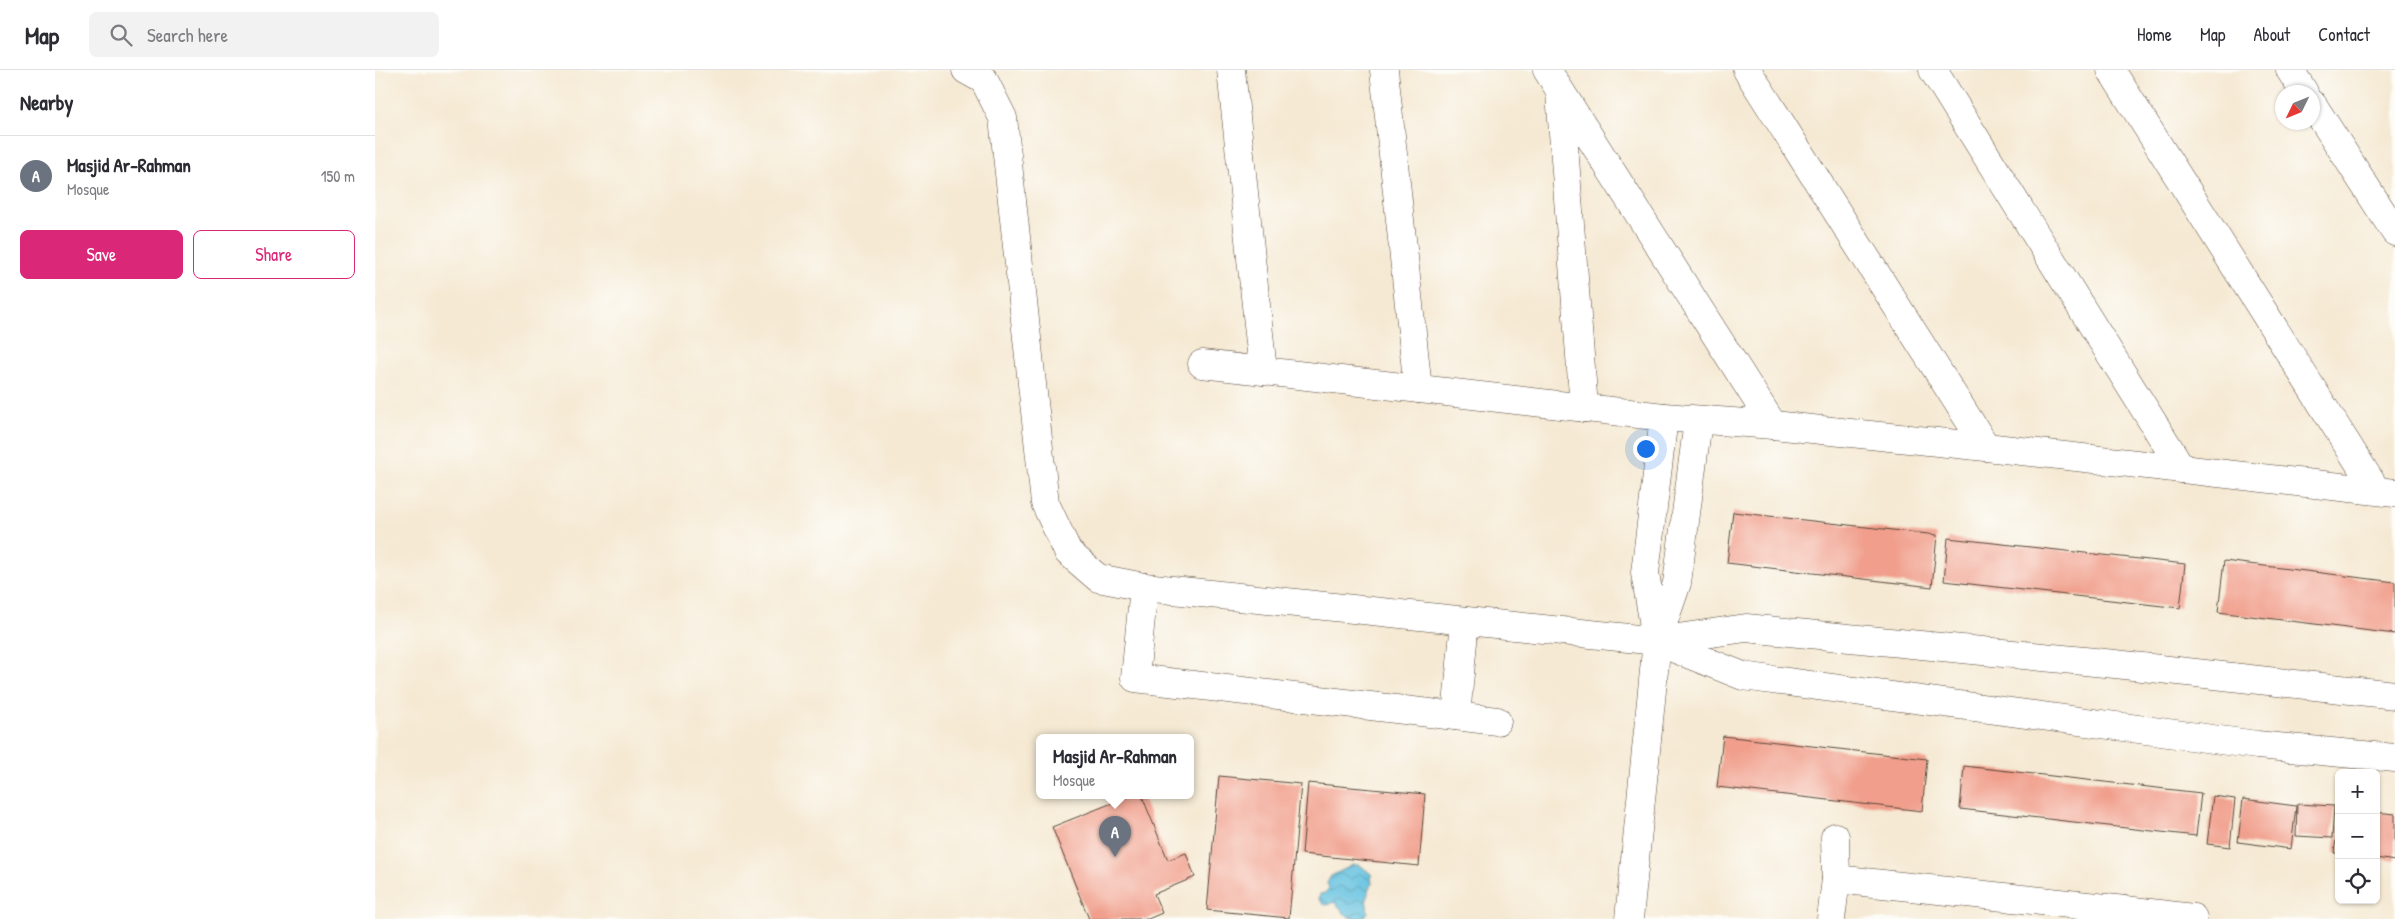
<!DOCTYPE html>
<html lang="en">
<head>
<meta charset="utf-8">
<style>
	:root { --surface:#fff; --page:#f2f2f3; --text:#2b2b33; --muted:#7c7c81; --line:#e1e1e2; --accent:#db2777 }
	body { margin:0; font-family:"Patrick Hand",sans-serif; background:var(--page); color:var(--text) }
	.controls { position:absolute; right:15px; bottom:15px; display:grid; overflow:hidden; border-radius:8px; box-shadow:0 1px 4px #0004 }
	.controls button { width:45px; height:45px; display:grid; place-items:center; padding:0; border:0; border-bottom:1px solid var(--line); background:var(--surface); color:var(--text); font:25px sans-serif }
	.compass { position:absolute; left:1900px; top:15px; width:45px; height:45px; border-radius:50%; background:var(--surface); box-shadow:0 1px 4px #0004; rotate:227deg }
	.you { position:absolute; left:1270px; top:378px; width:18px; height:18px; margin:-12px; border:4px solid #fff; border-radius:50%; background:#1a73e8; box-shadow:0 0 0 8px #1a73e833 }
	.badge { display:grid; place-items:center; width:32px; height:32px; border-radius:50%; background:var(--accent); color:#fff; font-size:16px; font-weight:700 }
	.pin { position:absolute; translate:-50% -41px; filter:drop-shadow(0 1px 2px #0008) }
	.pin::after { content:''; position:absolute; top:26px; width:18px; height:15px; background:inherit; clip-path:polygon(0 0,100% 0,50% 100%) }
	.popup { position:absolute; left:661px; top:664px; width:158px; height:65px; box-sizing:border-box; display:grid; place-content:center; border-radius:8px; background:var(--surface); filter:drop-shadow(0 1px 4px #0005); font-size:16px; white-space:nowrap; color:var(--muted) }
	.popup b { font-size:19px; color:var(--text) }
	.popup::after { content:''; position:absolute; left:50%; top:100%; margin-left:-10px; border:10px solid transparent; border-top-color:var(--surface) }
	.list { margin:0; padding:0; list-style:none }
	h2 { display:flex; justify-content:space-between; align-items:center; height:65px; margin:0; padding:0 20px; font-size:21px }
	h2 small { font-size:16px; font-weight:400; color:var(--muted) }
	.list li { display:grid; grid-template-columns:32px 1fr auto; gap:15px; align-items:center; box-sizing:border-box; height:80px; padding:0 20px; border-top:1px solid var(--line) }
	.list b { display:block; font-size:19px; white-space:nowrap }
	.list p { margin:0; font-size:16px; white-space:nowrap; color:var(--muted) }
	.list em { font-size:16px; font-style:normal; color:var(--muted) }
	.actions { display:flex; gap:10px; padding:15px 20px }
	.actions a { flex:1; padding:11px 0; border:1px solid var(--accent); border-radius:8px; text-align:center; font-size:18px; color:var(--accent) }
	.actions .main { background:var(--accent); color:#fff }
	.icon { flex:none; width:28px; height:28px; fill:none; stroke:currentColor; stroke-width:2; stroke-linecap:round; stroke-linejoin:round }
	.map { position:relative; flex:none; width:2020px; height:849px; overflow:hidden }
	header { display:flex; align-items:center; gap:30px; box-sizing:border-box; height:70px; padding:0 25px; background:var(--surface); border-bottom:1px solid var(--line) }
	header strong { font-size:24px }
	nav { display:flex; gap:28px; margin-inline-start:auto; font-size:18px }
	.search { width:350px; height:45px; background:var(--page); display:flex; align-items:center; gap:12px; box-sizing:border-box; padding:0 18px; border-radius:8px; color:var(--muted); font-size:19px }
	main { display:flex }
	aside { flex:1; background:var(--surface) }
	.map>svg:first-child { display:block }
	.water { fill:url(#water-waves); stroke:#4e767f }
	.building { fill:#f19f8c }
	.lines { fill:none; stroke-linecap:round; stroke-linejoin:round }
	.minor-casing { stroke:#574739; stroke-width:29 }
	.minor { stroke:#fff; stroke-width:28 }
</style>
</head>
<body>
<header>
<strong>Map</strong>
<div class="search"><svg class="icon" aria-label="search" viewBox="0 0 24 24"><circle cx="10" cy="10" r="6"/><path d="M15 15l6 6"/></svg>Search here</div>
<nav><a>Home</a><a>Map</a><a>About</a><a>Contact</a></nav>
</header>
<main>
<aside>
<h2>Nearby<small></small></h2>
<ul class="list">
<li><span class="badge" style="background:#6b7280">A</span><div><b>Masjid Ar-Rahman</b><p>Mosque</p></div><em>150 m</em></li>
</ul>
<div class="actions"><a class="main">Save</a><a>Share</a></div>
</aside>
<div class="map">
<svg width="2020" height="849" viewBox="0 0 2020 849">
	<defs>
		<pattern id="water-waves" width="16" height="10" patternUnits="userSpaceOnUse" patternTransform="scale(1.25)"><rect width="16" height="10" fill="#62c1e0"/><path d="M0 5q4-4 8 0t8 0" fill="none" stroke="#529db5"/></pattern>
	</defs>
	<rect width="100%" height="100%" fill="#fdfcf7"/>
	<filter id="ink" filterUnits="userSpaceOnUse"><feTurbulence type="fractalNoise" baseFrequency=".02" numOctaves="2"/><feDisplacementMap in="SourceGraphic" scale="10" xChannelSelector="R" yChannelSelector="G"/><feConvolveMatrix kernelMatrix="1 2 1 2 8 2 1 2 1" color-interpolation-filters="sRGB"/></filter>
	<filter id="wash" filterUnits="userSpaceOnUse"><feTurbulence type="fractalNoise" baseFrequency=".0096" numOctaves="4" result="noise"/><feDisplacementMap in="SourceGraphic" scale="20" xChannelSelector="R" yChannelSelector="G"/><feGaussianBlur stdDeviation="1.12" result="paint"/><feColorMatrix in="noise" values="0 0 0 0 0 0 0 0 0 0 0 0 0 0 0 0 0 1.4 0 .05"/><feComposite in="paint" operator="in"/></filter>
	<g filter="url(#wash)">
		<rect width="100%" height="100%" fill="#f5e9d3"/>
		<!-- water -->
		<path class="water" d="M 978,795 L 985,795 L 996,804 L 997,813 L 991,829 L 993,842 L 988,849 C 964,849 973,841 958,832 L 953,835 L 948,834 L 944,829 L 945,824 L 950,823 L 954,818 L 952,813 L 956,806 Z"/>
		<g id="blocks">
			<!-- building -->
			<g class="building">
				<polygon points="1358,442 1562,465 1557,517 1352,493"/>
				<polygon points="1573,468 1810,494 1805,538 1569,511"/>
				<polygon points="1849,491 2020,512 2020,564 1843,542"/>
				<polygon points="1348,666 1552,689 1547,741 1342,717"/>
				<polygon points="1589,696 1826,723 1821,766 1585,739"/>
				<polygon points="844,706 926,714 914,848 832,840"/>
				<polygon points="933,713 1050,724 1044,796 927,784"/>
				<polygon points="755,726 767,726 793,790 811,783 820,807 779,824 787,843 773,849 714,849 677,757"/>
				<polygon points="1838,726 1860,729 1855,777 1832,774"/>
				<polygon points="1868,729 1921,736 1916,779 1863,772"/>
				<polygon points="1922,734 1959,736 1957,768 1921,766"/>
				<polygon points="2001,742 2020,744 2020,791 2001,788"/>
				<polygon points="1963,755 1964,755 1964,783 1959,783"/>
			</g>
		</g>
	</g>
	<g filter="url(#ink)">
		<use href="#blocks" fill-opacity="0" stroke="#574739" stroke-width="1"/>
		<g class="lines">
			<defs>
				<g id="minor">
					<polyline points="591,0 609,10 628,48 670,433 693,482 723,508 769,517 1282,571 1371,558 1740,594 2020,625"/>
					<polyline points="856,0 888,301"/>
					<polyline points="1009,0 1043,319"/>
					<polyline points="1172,0 1398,355"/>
					<polyline points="1372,0 1611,377"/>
					<polyline points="1558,0 1807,399"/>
					<polyline points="1736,0 2001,420"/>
					<polyline points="1915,0 1929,22"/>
					<polyline points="1185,23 1209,338"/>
					<polyline points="1938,35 2020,162"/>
					<polyline points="827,294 1289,347 1398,355 1611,377 2020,423"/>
					<polyline points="769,517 760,608 1122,651"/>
					<polyline points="1281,568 1270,503 1289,347"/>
					<polyline points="1283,572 1368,606 1882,675 2020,688"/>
					<polyline points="1081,646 1090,551"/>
					<polyline points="1460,767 1461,809 1750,840 1749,849"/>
					<polyline points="1750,840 1818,848"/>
					<polyline points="1254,849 1282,571 1302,513 1323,351"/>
					<polyline points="1456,849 1461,809"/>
				</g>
			</defs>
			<!-- minor casing -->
			<use href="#minor" class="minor-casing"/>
			<!-- minor -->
			<use href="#minor" class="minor"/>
		</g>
	</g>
</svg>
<div class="controls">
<button>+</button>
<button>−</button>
<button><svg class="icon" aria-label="locate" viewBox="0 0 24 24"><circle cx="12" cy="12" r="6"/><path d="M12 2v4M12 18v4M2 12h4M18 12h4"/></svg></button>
</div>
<svg class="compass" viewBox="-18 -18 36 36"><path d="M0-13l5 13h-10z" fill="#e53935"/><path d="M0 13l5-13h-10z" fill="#7c7c81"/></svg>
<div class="you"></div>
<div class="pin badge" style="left:740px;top:787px;background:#6b7280">A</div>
<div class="popup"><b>Masjid Ar-Rahman</b>Mosque</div>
</div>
</main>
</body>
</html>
